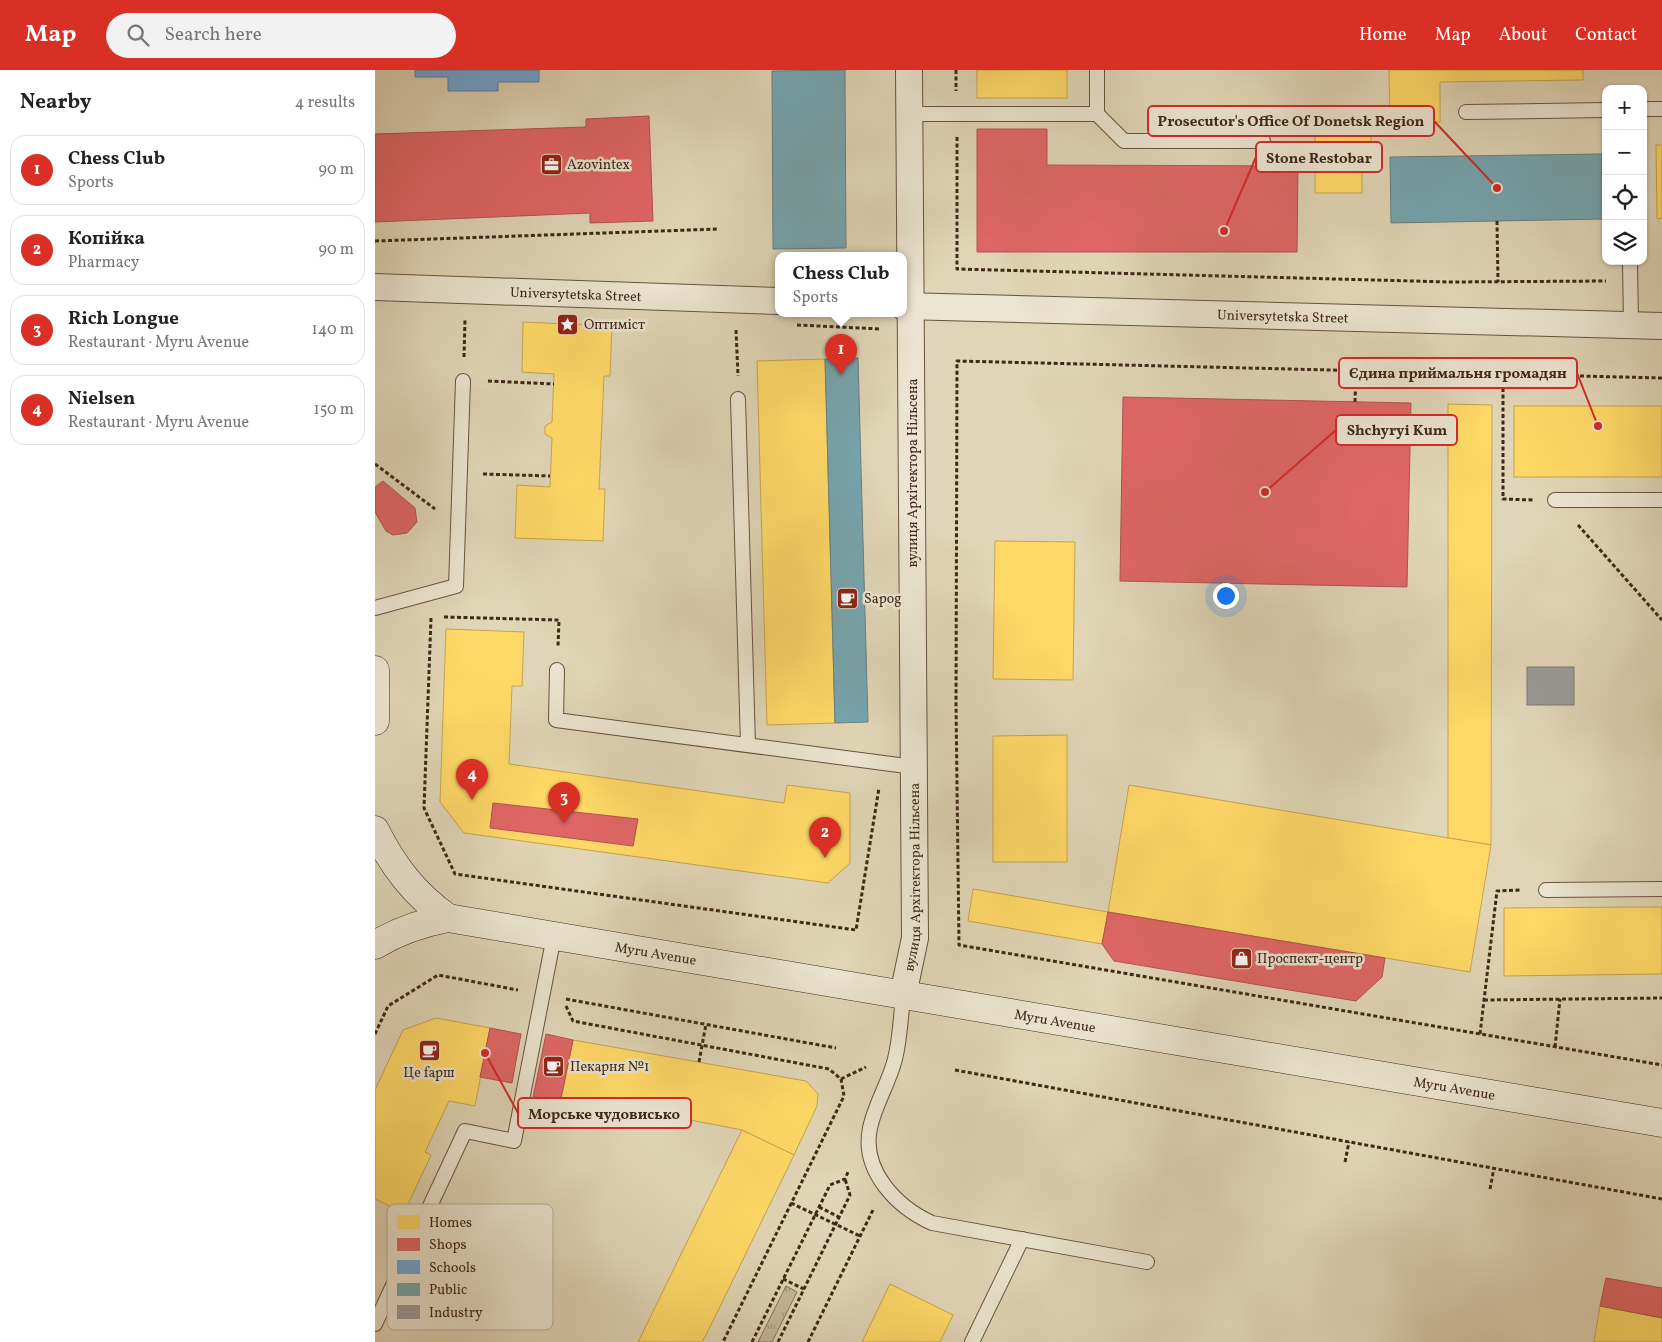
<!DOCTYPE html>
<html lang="en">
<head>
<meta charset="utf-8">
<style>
	:root { --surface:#fff; --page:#f2f2f2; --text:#222; --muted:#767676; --line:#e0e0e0; --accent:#d93025 }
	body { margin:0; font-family:Vollkorn,serif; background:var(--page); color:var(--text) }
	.controls { position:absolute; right:15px; top:15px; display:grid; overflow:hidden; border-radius:10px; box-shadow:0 1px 4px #0004 }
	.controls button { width:45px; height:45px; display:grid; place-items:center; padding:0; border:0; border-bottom:1px solid var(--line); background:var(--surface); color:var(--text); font:25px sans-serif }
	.you { position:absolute; left:850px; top:525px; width:18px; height:18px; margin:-12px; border:4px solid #fff; border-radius:50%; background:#1a73e8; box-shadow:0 0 0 8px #1a73e833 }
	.badge { display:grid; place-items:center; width:32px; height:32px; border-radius:50%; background:var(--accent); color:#fff; font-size:16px; font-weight:700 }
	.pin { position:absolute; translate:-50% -41px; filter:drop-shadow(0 1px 2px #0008) }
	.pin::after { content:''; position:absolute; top:26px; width:18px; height:15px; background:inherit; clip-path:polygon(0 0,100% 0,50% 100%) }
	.popup { position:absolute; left:400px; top:182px; width:132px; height:65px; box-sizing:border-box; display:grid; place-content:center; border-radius:10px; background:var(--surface); filter:drop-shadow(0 1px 4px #0005); font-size:16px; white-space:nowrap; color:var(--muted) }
	.popup b { font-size:19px; color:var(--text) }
	.popup::after { content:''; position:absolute; left:50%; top:100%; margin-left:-10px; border:10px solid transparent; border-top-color:var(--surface) }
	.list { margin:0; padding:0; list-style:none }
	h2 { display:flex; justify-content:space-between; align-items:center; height:65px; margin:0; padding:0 20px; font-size:21px }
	h2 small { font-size:16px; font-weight:400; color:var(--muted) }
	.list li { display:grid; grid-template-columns:32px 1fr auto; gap:15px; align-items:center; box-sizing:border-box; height:70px; margin:0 10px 10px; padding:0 10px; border:1px solid var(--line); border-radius:15px }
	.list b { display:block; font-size:19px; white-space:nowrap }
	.list p { margin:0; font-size:16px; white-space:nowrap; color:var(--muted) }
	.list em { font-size:16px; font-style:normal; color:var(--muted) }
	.icon { flex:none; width:28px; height:28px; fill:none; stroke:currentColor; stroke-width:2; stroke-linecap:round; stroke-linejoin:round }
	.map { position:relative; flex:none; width:1287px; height:1272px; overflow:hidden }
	header { display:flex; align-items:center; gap:30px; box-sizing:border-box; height:70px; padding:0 25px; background:var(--accent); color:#fff }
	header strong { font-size:24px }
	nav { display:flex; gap:28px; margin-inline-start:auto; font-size:18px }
	.search { width:350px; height:45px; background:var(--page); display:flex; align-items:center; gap:12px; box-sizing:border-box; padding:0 18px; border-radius:28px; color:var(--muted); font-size:19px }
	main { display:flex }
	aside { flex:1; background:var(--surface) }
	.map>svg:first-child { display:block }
	.grass { fill:url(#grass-tufts); stroke:#82705a }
	.homes { fill:#ffd966; stroke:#c6a44f }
	.shops { fill:#e06666; stroke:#b0534f }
	.schools { fill:#6fa8dc; stroke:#6182a2 }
	.public { fill:#76a5af; stroke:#668082 }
	.industry { fill:#999; stroke:#7e7773 }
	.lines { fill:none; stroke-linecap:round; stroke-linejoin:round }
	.service-casing { stroke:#685340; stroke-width:16 }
	.minor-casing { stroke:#685340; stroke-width:28 }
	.secondary-casing { stroke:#402819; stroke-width:29 }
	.path { stroke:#402819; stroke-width:3; stroke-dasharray:4 2.5; stroke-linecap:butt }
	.service { stroke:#ebe4d0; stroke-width:14 }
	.minor { stroke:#ebe4d0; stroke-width:26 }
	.secondary { stroke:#ebe4d0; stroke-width:28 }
	.labels { text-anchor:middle; stroke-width:5; stroke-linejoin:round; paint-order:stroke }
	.poi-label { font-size:14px; fill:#402819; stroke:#ebe4d0; text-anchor:start }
	.street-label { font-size:14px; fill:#402819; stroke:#ebe4d0 }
	.key { fill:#ebe4d0; stroke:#b8ac99; stroke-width:1 }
	.key-label { font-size:14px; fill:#402819 }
	.leader { fill:none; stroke:#d62828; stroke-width:2 }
	.callout-dot { fill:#d62828; stroke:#ebe4d0; stroke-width:2 }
	.callout { fill:#ebe4d0; stroke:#d62828; stroke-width:2 }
	.callout-label { font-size:15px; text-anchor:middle; font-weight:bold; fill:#402819 }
</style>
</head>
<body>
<header>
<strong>Map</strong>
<div class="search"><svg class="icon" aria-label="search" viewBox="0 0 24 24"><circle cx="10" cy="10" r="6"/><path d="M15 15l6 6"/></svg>Search here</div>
<nav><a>Home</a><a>Map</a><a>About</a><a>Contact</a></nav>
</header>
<main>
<aside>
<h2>Nearby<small>4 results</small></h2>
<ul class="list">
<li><span class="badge">1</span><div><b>Chess Club</b><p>Sports</p></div><em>90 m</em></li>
<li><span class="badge">2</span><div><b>Копійка</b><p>Pharmacy</p></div><em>90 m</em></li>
<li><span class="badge">3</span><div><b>Rich Longue</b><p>Restaurant · Myru Avenue</p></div><em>140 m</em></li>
<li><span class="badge">4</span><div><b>Nielsen</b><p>Restaurant · Myru Avenue</p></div><em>150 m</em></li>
</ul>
</aside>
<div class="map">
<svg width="1287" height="1272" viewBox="0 0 1287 1272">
	<defs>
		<pattern id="grass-tufts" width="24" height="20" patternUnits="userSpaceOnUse" patternTransform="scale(1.25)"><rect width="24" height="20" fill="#c5b89b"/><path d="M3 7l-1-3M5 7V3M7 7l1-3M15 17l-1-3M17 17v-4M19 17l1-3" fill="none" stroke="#a1967e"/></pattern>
	</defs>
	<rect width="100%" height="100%" fill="#e0d5b6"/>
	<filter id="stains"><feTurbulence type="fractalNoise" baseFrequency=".004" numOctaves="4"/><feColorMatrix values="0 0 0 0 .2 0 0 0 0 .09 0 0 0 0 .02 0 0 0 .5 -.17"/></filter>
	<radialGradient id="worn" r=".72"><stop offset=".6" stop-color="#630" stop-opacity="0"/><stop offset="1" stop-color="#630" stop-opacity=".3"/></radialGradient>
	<!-- grass -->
	<polygon class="grass" points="411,1216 422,1222 397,1272 383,1272"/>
	<!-- homes -->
	<g class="homes">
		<rect x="602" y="0" width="90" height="28"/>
		<polygon points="1014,0 1208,0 1208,10 1065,12 1065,52 1015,53"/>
		<polygon points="940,40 996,41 996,77 987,77 987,123 940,123"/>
		<polygon points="1281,75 1287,75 1287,148 1282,149"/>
		<polygon points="148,252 237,256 235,306 229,306 224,419 230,419 228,471 140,468 142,415 175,417 177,368 170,364 170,356 177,352 179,304 147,302"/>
		<polygon points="450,289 460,653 392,655 382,291"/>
		<polygon points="1073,334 1117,335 1116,775 1073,768"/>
		<rect x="1139" y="336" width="148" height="71"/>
		<polygon points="620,471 700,472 698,610 618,609"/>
		<polygon points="71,559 149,562 147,616 137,616 134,694 409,733 412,715 475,723 475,793 453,813 89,763 65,732"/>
		<polygon points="692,665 692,792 618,792 618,666"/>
		<polygon points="754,715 1116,775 1095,902 733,842"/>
		<polygon points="598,819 733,842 727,874 593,851"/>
		<polygon points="1257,837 1287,837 1287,904 1129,906 1129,838"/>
		<polygon points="61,948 115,958 100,1036 74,1031 50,1082 56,1085 29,1143 0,1129 0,1020 28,960"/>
		<polygon points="198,970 431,1011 443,1024 442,1036 419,1085 367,1060 218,1031 214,1053 182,1048"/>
		<polygon points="367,1060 419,1085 334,1259 327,1272 263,1272"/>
		<polygon points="515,1214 578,1245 565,1272 487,1272"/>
		<polygon points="1225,1236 1287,1248 1287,1272 1219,1272"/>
	</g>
	<!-- shops -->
	<g class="shops">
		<polygon points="274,46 278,151 215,153 215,143 0,152 0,64 211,57 211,49"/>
		<polygon points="602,59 672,59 672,95 923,96 922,182 602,182"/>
		<polygon points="748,327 1036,333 1032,517 745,511"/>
		<polygon points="8,411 40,438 42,452 32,463 18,465 11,461 0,442 0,417"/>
		<polygon points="118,733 263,749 258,776 115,758"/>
		<polygon points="733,842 1010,888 1007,907 981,931 739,891 727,874"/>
		<polygon points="115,958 146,964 137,1013 105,1007"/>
		<polygon points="171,964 198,970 182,1048 155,1042"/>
		<polygon points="1231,1208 1287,1218 1287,1248 1225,1236"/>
	</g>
	<!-- schools -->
	<polygon class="schools" points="40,0 164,0 164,12 123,12 123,21 73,21 73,7 40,7"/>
	<!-- public -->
	<g class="public">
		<polygon points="470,0 471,178 398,179 397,1"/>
		<polygon points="1227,84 1228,149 1016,153 1015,87"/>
		<polygon points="483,288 493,652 460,653 450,289"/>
	</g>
	<!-- industry -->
	<rect class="industry" x="1152" y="597" width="47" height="38"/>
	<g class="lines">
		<defs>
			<g id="service">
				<polyline points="722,0 722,44 749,71 888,71"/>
				<polyline points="1268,39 1287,39"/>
				<polyline points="1091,42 1231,40"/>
				<polyline points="534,44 722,44"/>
				<polyline points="1255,191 1256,255"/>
				<polyline points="363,329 373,675"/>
				<polyline points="1180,430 1287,430"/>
				<polyline points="0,538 81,516 88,311"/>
				<polyline points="182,600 181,650 539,697"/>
				<polyline points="1171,820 1287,819"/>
				<path d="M 528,925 C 526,946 525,969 520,989 C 514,1013 500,1034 495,1058 C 486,1101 522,1137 557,1153 L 772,1192"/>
				<polyline points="0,1254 90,1061 139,1071 179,866"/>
				<polyline points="597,1272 647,1169"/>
			</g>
			<g id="minor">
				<path id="s1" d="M 0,217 L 404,231"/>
				<path id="s2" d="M 528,236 L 1287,256"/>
				<path id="s3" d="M 528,925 L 540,868 L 534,0"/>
			</g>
			<g id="secondary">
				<polyline points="0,600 0,651"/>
				<path d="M 0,760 C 18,796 39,824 73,848"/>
				<path id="s4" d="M 0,875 C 23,861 46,853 73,848 L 1287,1053"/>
			</g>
		</defs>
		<!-- service casing -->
		<use href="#service" class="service-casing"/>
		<!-- minor casing -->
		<use href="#minor" class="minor-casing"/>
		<!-- secondary casing -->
		<use href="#secondary" class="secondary-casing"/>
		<!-- path -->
		<g class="path">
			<polyline points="581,0 581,21"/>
			<polyline points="582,67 582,199 1075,212 1231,211"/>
			<polyline points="1122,151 1123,212"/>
			<polyline points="0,171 343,159"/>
			<polyline points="422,255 506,259"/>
			<polyline points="361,260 363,306"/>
			<polyline points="89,287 90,250"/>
			<polyline points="1128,305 1128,429 1158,430"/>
			<polyline points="1287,308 582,291 581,635 584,875 1287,995"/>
			<polyline points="113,311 179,314"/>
			<polyline points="980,332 981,302"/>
			<polyline points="0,394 60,439"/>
			<polyline points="108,404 175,406"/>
			<polyline points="1203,455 1287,550"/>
			<polyline points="69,547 184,550 183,576"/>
			<polyline points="56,548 49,738 80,804 481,860 504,718"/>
			<polyline points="191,929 461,978"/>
			<polyline points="1109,930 1287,928"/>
			<polyline points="191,936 198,951 454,999 466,1009 469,1026 348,1272"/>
			<polyline points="0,964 13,936 63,905 143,920"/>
			<polyline points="1105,964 1122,821 1147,820"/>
			<polyline points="1180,977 1185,929"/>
			<polyline points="324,992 331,954"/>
			<polyline points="580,1000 1287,1129"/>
			<polyline points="466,1009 491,997"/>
			<polyline points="970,1092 974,1072"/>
			<polyline points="1115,1119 1119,1098"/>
			<polyline points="416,1133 485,1166"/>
			<polyline points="444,1137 464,1147"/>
			<polyline points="408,1209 429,1219"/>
			<polyline points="377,1272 455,1115 470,1109 473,1102"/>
			<polyline points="403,1272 475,1125 470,1109"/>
			<polyline points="433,1272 498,1140"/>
		</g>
		<!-- service -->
		<use href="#service" class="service"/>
		<!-- minor -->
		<use href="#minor" class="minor"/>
		<!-- secondary -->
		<use href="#secondary" class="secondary"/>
	</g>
	<!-- icons -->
	<defs>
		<symbol id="office-square" viewBox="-11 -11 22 22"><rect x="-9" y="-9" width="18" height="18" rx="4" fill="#8f2418" stroke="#ebe4d0"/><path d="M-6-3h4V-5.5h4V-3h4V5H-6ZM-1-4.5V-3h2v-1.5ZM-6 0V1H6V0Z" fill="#fff"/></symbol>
		<symbol id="sight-square" viewBox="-11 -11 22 22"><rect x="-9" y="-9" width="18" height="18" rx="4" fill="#8f2418" stroke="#ebe4d0"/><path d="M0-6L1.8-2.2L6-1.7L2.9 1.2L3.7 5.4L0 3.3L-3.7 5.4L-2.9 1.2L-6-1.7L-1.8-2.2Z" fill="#fff"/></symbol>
		<symbol id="cafe-square" viewBox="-11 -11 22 22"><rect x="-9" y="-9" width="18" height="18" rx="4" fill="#8f2418" stroke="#ebe4d0"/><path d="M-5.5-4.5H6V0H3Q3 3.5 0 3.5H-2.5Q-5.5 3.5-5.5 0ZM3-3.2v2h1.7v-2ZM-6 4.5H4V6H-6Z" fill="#fff"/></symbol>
		<symbol id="shop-square" viewBox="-11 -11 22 22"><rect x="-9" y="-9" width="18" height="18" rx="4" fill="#8f2418" stroke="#ebe4d0"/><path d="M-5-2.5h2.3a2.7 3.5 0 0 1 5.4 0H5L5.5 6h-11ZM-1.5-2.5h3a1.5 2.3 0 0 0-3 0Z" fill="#fff"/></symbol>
	</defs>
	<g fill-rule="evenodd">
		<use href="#office-square" x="164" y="82" width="25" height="25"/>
		<use href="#sight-square" x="180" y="242" width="25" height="25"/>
		<use href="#cafe-square" x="460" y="516" width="25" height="25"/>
		<use href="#shop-square" x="854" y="876" width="25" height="25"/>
		<use href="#cafe-square" x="42" y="968" width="25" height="25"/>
		<use href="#cafe-square" x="166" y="984" width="25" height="25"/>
	</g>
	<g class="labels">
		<!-- poi labels -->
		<g class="poi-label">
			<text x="192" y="99">Azovintex</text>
			<text x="209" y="259">Оптиміст</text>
			<text x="489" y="533">Sapog</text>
			<text x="882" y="893">Проспект-центр</text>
			<text x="195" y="1001">Пекарня №1</text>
			<text x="54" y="1007" text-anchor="middle">Це fарш</text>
		</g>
		<!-- street labels -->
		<g class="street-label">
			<text dy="5" stroke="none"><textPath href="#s1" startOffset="201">Universytetska Street</textPath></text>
			<text dy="5" stroke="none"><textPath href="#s2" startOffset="380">Universytetska Street</textPath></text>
			<text transform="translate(537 403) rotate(-90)" y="5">вулиця Архітектора Нільсена</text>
			<text dy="5" stroke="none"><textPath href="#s3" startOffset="119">вулиця Архітектора Нільсена</textPath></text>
			<text dy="5" stroke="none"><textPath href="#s4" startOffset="289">Myru Avenue</textPath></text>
			<text dy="5" stroke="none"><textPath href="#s4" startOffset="694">Myru Avenue</textPath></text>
			<text dy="5" stroke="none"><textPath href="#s4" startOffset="1099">Myru Avenue</textPath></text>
		</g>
	</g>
	<!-- legend -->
	<rect x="12" y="1134" width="166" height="126" rx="8" class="key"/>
	<rect x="22" y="1145" width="23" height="14" fill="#ffd966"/>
	<rect x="22" y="1168" width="23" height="13" fill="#e06666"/>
	<rect x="22" y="1190" width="23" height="14" fill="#6fa8dc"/>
	<rect x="22" y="1213" width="23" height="13" fill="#76a5af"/>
	<rect x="22" y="1235" width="23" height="14" fill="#999"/>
	<g class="key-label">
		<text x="54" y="1157">Homes</text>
		<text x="54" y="1179">Shops</text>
		<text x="54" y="1202">Schools</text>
		<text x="54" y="1224">Public</text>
		<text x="54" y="1247">Industry</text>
	</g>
	<!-- callouts -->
	<path class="leader" d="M1122 118L1059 51M849 161L881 87M1223 356L1202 303M890 422L961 360M110 983L143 1043"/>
	<g class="callout-dot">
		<circle cx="1122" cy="118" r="5"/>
		<circle cx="849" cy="161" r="5"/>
		<circle cx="1223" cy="356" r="5"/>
		<circle cx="890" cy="422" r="5"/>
		<circle cx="110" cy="983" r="5"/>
	</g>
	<g class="callout">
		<rect x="773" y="36" width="286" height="30" rx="5"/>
		<rect x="881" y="72" width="126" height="30" rx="5"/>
		<rect x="964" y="288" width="238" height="30" rx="5"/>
		<rect x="961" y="345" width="121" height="30" rx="5"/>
		<rect x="143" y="1028" width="173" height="30" rx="5"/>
	</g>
	<g class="callout-label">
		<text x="916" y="56">Prosecutor's Office Of Donetsk Region</text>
		<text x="944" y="93">Stone Restobar</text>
		<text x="1083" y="308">Єдина приймальня громадян</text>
		<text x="1022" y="365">Shchyryi Kum</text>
		<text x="229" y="1049">Морське чудовисько</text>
	</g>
	<rect width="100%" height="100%" filter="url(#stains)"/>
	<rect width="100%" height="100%" fill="url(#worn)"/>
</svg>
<div class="controls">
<button>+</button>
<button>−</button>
<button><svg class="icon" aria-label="locate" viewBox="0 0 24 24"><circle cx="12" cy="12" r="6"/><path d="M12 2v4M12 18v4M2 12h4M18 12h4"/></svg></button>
<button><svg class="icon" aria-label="layers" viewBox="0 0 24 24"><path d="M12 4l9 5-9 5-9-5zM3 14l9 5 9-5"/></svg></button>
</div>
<div class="you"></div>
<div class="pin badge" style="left:466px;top:305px">1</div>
<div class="popup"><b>Chess Club</b>Sports</div>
<div class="pin badge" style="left:450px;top:788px">2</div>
<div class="pin badge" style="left:189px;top:753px">3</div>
<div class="pin badge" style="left:97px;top:730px">4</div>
</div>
</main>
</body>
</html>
